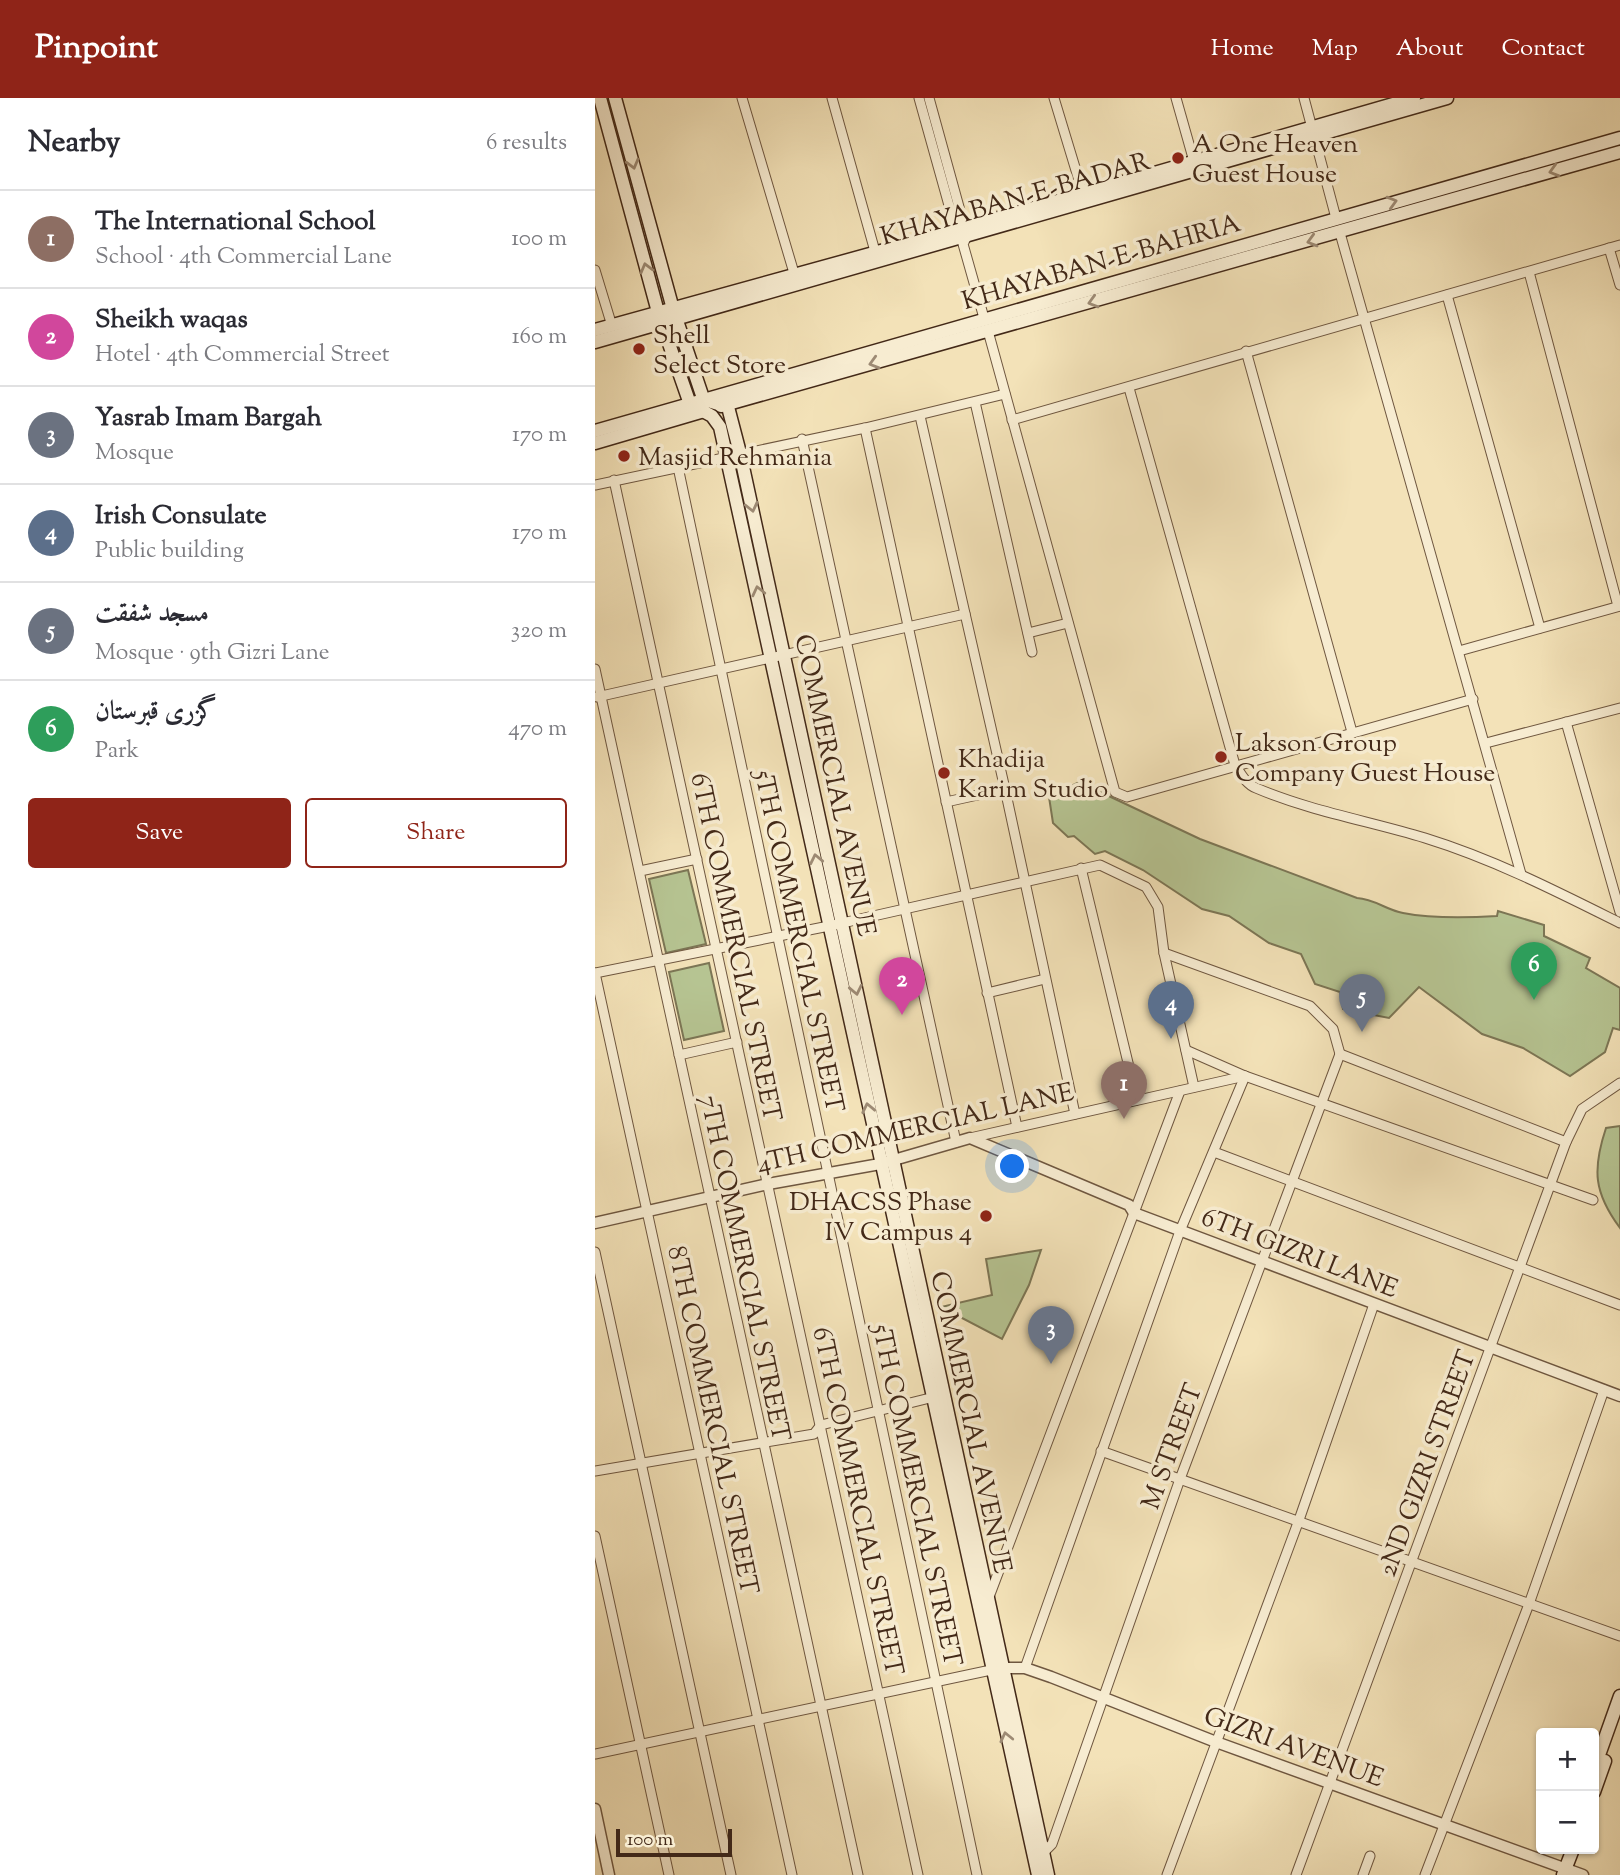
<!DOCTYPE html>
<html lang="en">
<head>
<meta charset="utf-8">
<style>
	:root { --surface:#fff; --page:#f2f2f3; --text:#2b2b33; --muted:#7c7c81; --line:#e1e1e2; --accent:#8f2418 }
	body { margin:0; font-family:"Sorts Mill Goudy",Amiri,serif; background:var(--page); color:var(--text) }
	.controls { position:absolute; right:21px; bottom:21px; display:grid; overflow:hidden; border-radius:7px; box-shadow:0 2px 5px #0004 }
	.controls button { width:63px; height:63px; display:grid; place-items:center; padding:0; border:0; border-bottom:2px solid var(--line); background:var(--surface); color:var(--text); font:35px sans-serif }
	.scale { position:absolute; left:21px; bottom:18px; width:116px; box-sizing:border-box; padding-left:7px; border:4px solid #432918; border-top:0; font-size:19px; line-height:24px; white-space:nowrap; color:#432918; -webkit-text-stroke:5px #f7ecd1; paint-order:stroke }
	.you { position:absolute; left:418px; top:1069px; width:24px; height:24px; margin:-18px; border:5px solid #fff; border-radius:50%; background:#1a73e8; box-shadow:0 0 0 10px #1a73e833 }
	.badge { display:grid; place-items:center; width:46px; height:46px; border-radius:50%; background:var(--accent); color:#fff; font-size:23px; font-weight:700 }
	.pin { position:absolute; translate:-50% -58px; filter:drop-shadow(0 2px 4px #0008) }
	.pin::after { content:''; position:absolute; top:37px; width:24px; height:21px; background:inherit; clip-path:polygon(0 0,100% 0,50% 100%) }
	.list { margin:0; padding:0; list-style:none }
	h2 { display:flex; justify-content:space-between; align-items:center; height:91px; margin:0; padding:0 28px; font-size:30px }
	h2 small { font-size:23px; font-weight:400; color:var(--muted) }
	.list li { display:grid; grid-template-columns:46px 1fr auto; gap:21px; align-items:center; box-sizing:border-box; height:98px; padding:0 28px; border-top:2px solid var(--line) }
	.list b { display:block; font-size:26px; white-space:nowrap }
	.list p { margin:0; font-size:23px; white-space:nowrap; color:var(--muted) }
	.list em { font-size:23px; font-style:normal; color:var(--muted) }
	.actions { display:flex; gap:14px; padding:21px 28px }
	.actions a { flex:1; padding:16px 0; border:2px solid var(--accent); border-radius:7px; text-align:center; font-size:24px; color:var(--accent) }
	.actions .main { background:var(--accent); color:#fff }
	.map { position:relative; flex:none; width:1025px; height:1777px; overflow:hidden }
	header { display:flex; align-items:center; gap:42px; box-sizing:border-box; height:98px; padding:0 35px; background:var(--accent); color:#fff }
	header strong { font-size:33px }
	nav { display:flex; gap:38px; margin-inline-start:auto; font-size:24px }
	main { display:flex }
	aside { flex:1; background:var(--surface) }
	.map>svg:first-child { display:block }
	.green { fill:#b6c492; stroke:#7c7655; stroke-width:2 }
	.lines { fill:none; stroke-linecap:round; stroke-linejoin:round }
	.minor-casing { stroke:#6f5740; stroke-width:11 }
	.tertiary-casing { stroke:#6f5740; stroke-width:13 }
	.secondary-casing { stroke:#432918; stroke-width:15 }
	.minor { stroke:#f7ecd1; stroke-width:9 }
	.tertiary { stroke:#f7ecd1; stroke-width:10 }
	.secondary { stroke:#f7ecd1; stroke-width:12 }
	.oneway { stroke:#9d8a74 }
	.poi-dot { fill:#8f2418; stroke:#f7ecd1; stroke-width:2.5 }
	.labels { text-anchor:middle; stroke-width:7; stroke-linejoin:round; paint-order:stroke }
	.poi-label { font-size:26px; fill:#432918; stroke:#f7ecd1; text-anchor:start }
	.street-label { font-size:26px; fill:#432918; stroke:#f7ecd1 }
</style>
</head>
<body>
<header>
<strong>Pinpoint</strong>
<nav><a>Home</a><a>Map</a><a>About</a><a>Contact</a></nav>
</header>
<main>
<aside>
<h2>Nearby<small>6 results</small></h2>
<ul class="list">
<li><span class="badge" style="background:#8d6e63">1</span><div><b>The International School</b><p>School · 4th Commercial Lane</p></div><em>100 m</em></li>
<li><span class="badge" style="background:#d1479c">2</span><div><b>Sheikh waqas</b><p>Hotel · 4th Commercial Street</p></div><em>160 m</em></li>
<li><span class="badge" style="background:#6b7280">3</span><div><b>Yasrab Imam Bargah</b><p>Mosque</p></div><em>170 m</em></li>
<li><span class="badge" style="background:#5c6f8a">4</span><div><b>Irish Consulate</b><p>Public building</p></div><em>170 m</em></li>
<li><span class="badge" style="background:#6b7280">5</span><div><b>مسجد شفقت</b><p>Mosque · 9th Gizri Lane</p></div><em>320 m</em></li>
<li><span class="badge" style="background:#2e9e5b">6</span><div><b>گزری قبرستان</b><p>Park</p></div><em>470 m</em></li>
</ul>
<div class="actions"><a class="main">Save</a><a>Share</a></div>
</aside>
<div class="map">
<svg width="1025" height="1777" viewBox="0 0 1025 1777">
	<rect width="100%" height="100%" fill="#f3e2b8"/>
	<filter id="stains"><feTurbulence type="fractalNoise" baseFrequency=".00286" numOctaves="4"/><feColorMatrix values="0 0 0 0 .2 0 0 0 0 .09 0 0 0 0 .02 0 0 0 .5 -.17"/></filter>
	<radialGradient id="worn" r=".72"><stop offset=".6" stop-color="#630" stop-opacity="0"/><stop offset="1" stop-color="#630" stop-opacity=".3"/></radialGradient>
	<!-- green -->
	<g class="green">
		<path d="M 484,684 L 605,741 L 762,800 C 780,801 791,812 808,815 C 839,821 871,820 902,818 L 903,813 L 949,827 L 949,838 L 995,860 L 991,870 L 1025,890 L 1025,932 L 1018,930 L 1010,954 L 975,978 L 928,950 L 887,936 L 824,889 L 794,920 L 748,911 L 745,894 L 720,886 L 706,856 L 674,845 L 634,818 L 607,811 L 548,772 L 510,753 L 500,756 L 479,738 L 473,739 L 458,725 L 454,699 Z"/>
		<polygon points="93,772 111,846 71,855 54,781"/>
		<polygon points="114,865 129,933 89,942 74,874"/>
		<path d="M 1025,1028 L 1025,1130 C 999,1095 997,1072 1011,1030 Z"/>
		<polygon points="446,1152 434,1187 407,1241 346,1209 397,1197 391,1161"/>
	</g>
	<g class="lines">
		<defs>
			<g id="minor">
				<polyline points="147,0 199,175"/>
				<polyline points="237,0 281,157"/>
				<polyline points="324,0 362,136"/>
				<polyline points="334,0 372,138 368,146 389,220"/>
				<polyline points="459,0 489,99"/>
				<polyline points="581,0 600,67"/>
				<polyline points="709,0 741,120"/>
				<polyline points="745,135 926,776"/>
				<polyline points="1014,150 1025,187"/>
				<polyline points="0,172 17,228"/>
				<polyline points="934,174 1023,508"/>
				<polyline points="852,197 945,530"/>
				<polyline points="393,233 520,694 532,699 878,601"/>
				<polyline points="651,253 757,634"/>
				<path d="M 534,290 L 640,667 C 646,676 651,686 661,690 C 715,713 774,723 830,740 C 898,761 961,793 1025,825"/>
				<polyline points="380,304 437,554"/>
				<polyline points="325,318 410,691 480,1016"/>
				<polyline points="417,322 1025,147"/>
				<polyline points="270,330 422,1029"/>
				<polyline points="207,341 361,1044"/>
				<polyline points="83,369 382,1777"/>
				<polyline points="19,382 323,1777"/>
				<polyline points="0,387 270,330 410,296"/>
				<polyline points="433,535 473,525"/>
				<polyline points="864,553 1025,508"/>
				<polyline points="0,571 263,1777"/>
				<polyline points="2,599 370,516"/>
				<polyline points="971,624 1025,814"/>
				<polyline points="891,645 1025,610"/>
				<polyline points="351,704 410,691"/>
				<polyline points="486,770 542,1002"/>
				<polyline points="45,773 102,761"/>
				<polyline points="569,855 715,908 738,931 745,956"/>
				<polyline points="0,875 197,1777"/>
				<polyline points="0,875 234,828 505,767 551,789 563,809 569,855 599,989"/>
				<polyline points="392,895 450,881"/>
				<polyline points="591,952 650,978 998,1102"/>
				<polyline points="745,956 971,1044"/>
				<polyline points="84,957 142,944"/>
				<polyline points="375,1040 650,978"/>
				<polyline points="619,1054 1025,1207"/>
				<polyline points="0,1154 136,1777"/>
				<polyline points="506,1353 1025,1538"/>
				<polyline points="0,1373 219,1336 226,1327 339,1299"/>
				<polyline points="0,1438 74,1777"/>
				<polyline points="394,1499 585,993"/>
				<polyline points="430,1570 585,1133 650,978"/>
				<polyline points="0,1656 396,1572"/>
				<polyline points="449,1754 457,1746 585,1381 745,956"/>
				<polyline points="572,1777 704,1422 779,1206"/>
				<polyline points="701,1777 971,1044 987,1011 1025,985"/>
				<polyline points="768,1777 775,1758"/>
				<polyline points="830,1777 934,1506 1009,1292"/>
			</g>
			<g id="tertiary">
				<polyline points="0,1125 173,1086 285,1066 375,1040 534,1107 539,1115 1025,1298"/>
				<polyline points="401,1570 430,1570 456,1579 621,1644 988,1777"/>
				<polyline points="0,1711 14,1777"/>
			</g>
			<g id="secondary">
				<polyline points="5,0 63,214 95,306 117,318 125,329 443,1777"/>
				<polyline points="20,0 78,211 107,297 110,302 133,309 145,355 453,1777"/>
				<polyline points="0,232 369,130 819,0"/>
				<polyline points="0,244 852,0"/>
				<polyline points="126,308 1025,54"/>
				<polyline points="0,333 1025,40"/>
				<polyline points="0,345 109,313"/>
				<polyline points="999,1671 1025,1598"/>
				<polyline points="999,1694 1010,1663"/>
				<polyline points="968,1777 978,1751"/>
			</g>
		</defs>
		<!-- minor casing -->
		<use href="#minor" class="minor-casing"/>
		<!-- tertiary casing -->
		<use href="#tertiary" class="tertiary-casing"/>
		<!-- secondary casing -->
		<use href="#secondary" class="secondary-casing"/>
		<!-- minor -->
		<use href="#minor" class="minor"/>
		<!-- tertiary -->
		<use href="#tertiary" class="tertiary"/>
		<!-- secondary -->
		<use href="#secondary" class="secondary"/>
	</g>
	<!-- one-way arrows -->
	<defs><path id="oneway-chevron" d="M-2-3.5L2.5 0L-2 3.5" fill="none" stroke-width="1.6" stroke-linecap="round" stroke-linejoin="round" transform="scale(1.75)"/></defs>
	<g class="oneway">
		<use href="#oneway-chevron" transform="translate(38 66) rotate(75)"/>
		<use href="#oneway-chevron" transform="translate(959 73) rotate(164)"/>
		<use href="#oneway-chevron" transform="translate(797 104) rotate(-16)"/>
		<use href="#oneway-chevron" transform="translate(717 143) rotate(164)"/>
		<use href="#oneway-chevron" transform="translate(51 170) rotate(-105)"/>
		<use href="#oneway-chevron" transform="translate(498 204) rotate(164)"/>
		<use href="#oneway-chevron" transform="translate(279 265) rotate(164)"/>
		<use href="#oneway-chevron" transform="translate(157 409) rotate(77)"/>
		<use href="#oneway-chevron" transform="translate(163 493) rotate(-103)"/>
		<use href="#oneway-chevron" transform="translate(221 761) rotate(-102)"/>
		<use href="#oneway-chevron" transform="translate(261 892) rotate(78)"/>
		<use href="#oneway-chevron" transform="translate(273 1010) rotate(-102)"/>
		<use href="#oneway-chevron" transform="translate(411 1639) rotate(-103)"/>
	</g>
	<!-- markers -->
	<g class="poi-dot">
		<circle cx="583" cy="60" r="7"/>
		<circle cx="44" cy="251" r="7"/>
		<circle cx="29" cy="358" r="7"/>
		<circle cx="626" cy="659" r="7"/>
		<circle cx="349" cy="675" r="7"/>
		<circle cx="391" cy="1118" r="7"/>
	</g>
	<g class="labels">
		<!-- poi labels -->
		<g class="poi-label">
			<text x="597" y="54">A One Heaven<tspan x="597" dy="30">Guest House</tspan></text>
			<text x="58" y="245">Shell<tspan x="58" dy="30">Select Store</tspan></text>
			<text x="43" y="367">Masjid Rehmania</text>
			<text x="640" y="653">Lakson Group<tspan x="640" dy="30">Company Guest House</tspan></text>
			<text x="363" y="669">Khadija<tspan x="363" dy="30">Karim Studio</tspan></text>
			<text x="377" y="1112" text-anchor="end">DHACSS Phase<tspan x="377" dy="30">IV Campus 4</tspan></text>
		</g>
		<!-- street labels -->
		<g class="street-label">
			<text transform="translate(420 100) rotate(-16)" y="9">KHAYABAN-E-BADAR</text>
			<text transform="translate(506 163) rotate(-16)" y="9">KHAYABAN-E-BAHRIA</text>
			<text transform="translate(241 687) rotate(78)" y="9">COMMERCIAL AVENUE</text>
			<text transform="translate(205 843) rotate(78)" y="9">5TH COMMERCIAL STREET</text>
			<text transform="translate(142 849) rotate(78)" y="9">6TH COMMERCIAL STREET</text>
			<text transform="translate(320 1029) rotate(-13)" y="9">4TH COMMERCIAL LANE</text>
			<text transform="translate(705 1154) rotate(21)" y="9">6TH GIZRI LANE</text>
			<text transform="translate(151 1170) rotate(78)" y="9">7TH COMMERCIAL STREET</text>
			<text transform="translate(119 1322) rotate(78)" y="9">8TH COMMERCIAL STREET</text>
			<text transform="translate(377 1324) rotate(78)" y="9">COMMERCIAL AVENUE</text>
			<text transform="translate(576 1348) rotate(-70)" y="9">M STREET</text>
			<text transform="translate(831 1365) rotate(-70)" y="9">2ND GIZRI STREET</text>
			<text transform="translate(323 1397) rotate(78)" y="9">5TH COMMERCIAL STREET</text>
			<text transform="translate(264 1403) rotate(78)" y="9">6TH COMMERCIAL STREET</text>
			<text transform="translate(699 1648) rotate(20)" y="9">GIZRI AVENUE</text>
		</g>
	</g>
	<rect width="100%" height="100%" filter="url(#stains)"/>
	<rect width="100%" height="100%" fill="url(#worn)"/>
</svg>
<div class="controls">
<button>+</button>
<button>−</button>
</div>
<div class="scale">100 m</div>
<div class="you"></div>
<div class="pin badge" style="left:529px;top:1021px;background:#8d6e63">1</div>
<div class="pin badge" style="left:307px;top:917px;background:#d1479c">2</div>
<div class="pin badge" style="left:456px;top:1266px;background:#6b7280">3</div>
<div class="pin badge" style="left:576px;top:941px;background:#5c6f8a">4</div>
<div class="pin badge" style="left:767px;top:934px;background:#6b7280">5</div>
<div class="pin badge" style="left:939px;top:902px;background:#2e9e5b">6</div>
</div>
</main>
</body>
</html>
